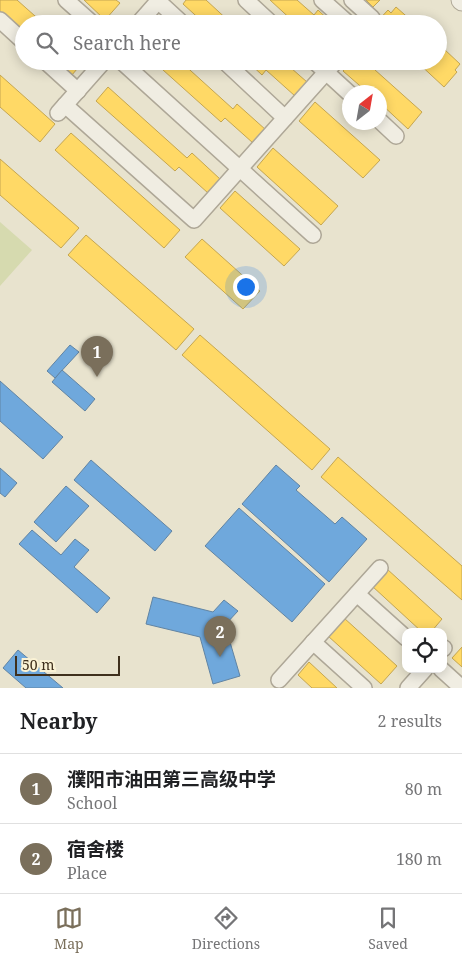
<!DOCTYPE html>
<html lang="en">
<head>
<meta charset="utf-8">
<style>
	:root { --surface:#fff; --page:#f2f2f2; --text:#202124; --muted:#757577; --line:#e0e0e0; --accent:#7a6f5b }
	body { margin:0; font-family:"Noto Serif","Noto Sans SC",serif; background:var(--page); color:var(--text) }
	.controls { position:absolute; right:15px; bottom:15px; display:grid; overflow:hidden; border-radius:10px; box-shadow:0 2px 12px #0003 }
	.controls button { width:45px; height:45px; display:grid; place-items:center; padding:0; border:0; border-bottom:1px solid var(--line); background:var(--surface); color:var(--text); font:25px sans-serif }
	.compass { position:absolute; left:342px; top:85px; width:45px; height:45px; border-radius:50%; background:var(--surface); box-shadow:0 2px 12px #0003; rotate:31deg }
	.scale { position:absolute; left:15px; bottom:12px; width:105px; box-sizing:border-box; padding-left:5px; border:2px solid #3f301d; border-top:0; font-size:14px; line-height:18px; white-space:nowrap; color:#3f301d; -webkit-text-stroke:4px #faf2d5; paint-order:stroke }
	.you { position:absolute; left:245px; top:286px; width:18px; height:18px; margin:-12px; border:4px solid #fff; border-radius:50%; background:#1a73e8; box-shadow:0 0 0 8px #1a73e833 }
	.badge { display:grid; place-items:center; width:32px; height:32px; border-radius:50%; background:var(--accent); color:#fff; font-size:16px; font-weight:700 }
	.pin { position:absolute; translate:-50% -41px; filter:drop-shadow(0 1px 2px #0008) }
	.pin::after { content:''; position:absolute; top:26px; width:18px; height:15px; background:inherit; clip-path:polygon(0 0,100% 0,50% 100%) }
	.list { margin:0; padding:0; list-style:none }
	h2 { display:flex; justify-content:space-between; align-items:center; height:65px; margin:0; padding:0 20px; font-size:21px }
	h2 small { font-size:16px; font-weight:400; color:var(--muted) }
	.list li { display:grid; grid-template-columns:32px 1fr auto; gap:15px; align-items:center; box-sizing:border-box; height:70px; padding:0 20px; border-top:1px solid var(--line) }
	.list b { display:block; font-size:19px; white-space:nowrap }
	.list p { margin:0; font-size:16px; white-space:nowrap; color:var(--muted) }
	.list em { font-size:16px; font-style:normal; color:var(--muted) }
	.icon { flex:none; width:28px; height:28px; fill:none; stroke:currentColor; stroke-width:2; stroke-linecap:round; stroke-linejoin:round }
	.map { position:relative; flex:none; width:462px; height:688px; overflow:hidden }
	.search { position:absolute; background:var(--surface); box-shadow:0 2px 12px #0003; left:15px; right:15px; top:15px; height:55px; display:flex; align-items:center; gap:12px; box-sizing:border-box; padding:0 18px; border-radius:28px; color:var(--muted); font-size:19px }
	.sheet { height:205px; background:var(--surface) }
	nav { display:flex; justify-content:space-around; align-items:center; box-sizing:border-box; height:70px; border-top:1px solid var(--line); background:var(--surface); font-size:14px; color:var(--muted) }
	nav a { display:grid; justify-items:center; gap:2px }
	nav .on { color:var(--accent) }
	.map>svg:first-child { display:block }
	.green { fill:#d6daaf }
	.homes { fill:#ffd966; stroke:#c5a650 }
	.schools { fill:#6fa8dc; stroke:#6184a3 }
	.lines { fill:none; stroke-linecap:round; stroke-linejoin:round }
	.minor-casing { stroke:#aea797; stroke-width:18 }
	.tertiary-casing { stroke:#aea797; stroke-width:21 }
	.minor { stroke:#f0ede2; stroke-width:15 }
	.tertiary { stroke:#f0ede2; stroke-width:19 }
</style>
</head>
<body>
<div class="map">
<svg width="462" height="688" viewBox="0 0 462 688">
	<rect width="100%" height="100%" fill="#e8e3ce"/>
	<!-- green -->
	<polygon class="green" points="0,222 32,250 0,286"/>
	<!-- homes -->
	<g class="homes">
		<polygon points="0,0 17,0 44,24 24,24 24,34 0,13"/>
		<polygon points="84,0 116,0 120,3 105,20"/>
		<polygon points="186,0 206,0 232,24 205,24 183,4"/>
		<polygon points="270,0 297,0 314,15 318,10 333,24 296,24"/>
		<polygon points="366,0 380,0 373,7"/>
		<polygon points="396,7 413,22 412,24 375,24 388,10 391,13"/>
		<polygon points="444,49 460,64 455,70 457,72 444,87 416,61 438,61 438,55"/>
		<polygon points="54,61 84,61 71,76"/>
		<polygon points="153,61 180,61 233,109 237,104 266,130 253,143 225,118 221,122"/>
		<polygon points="247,61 283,61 307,82 295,96 266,70 262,75"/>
		<polygon points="352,61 365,61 422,112 408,129 380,103 380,92 367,92 343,71"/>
		<polygon points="0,75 55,124 40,142 0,107"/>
		<polygon points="108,87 187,158 192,153 220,179 208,193 179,167 175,171 96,101"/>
		<polygon points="315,102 380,160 363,178 299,121"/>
		<polygon points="71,133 180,230 164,248 55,150"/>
		<polygon points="273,148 338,206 321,225 257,167"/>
		<polygon points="0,159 79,228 61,248 0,195"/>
		<polygon points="235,191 300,249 284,266 220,208"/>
		<polygon points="86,235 194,329 176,350 68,255"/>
		<polygon points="202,239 260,291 243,309 185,257"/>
		<polygon points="200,335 330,449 312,470 182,355"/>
		<polygon points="338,457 462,566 462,600 321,477"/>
		<polygon points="387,569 442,619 431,632 422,632 372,586"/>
		<polygon points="344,618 397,666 381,684 328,636"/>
		<polygon points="462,647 462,667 452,658"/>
		<polygon points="309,662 337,688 312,688 298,675"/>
	</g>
	<!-- schools -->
	<g class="schools">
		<polygon points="70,345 79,352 55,378 47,371"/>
		<polygon points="62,370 95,399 85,411 52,382"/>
		<polygon points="0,381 63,437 43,459 0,421"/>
		<polygon points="91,460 172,531 155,551 74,480"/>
		<polygon points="276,465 300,486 296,490 335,524 342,517 367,539 329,582 242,504"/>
		<polygon points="0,468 17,483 5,497 0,493"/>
		<polygon points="66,486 89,506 56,542 34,522"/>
		<polygon points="239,508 325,584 292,622 205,546"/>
		<polygon points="32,530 61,555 75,539 89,550 74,567 110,598 97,613 19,544"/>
		<polygon points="153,597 213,612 224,600 238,611 225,625 240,676 213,684 200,637 146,624"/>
		<polygon points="18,650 63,688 26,688 3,668"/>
	</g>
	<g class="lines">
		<defs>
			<g id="minor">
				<polyline points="66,0 93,24"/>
				<polyline points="246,0 272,24"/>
				<polyline points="322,0 349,24"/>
				<polyline points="352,0 372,18"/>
				<polyline points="158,1 183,24"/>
				<polyline points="0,20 24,42"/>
				<polyline points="138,24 159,0"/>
				<polyline points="45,61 78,91"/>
				<polyline points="121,61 313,235"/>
				<polyline points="224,61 285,118"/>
				<polyline points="314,61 350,94"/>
				<polyline points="65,105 194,220 336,61"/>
				<polyline points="58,113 104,61"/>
				<polyline points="380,121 396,136"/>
				<polyline points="357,594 406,638"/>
				<polyline points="313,642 364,688"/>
				<polyline points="443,649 444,648"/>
				<polyline points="441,669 462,688"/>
				<polyline points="279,680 380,568"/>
				<polyline points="408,688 425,669"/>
			</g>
			<polyline id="tertiary" points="461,0 462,1"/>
		</defs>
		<!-- minor casing -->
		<use href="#minor" class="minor-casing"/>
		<!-- tertiary casing -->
		<use href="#tertiary" class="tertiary-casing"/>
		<!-- minor -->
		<use href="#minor" class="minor"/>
		<!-- tertiary -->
		<use href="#tertiary" class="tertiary"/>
	</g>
</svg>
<div class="controls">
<button><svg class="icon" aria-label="locate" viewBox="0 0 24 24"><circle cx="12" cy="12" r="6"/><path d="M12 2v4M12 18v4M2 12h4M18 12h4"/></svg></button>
</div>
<svg class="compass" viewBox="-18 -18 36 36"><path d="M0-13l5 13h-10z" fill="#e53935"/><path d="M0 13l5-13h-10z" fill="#757577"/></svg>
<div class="scale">50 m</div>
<div class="you"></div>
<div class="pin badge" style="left:97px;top:377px">1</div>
<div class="pin badge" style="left:220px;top:657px">2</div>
<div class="search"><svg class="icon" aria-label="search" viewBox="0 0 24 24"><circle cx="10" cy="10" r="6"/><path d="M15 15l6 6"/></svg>Search here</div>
</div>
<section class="sheet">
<h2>Nearby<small>2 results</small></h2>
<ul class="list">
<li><span class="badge">1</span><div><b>濮阳市油田第三高级中学</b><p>School</p></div><em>80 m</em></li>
<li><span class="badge">2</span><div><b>宿舍楼</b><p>Place</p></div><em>180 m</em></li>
</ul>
</section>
<nav>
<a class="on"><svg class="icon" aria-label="map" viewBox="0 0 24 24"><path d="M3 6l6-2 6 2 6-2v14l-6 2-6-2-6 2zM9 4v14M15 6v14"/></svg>Map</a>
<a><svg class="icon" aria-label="directions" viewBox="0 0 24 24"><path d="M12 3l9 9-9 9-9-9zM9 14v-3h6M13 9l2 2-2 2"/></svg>Directions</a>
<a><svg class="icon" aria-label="saved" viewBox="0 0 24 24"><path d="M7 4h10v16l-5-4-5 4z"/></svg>Saved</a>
</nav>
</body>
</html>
